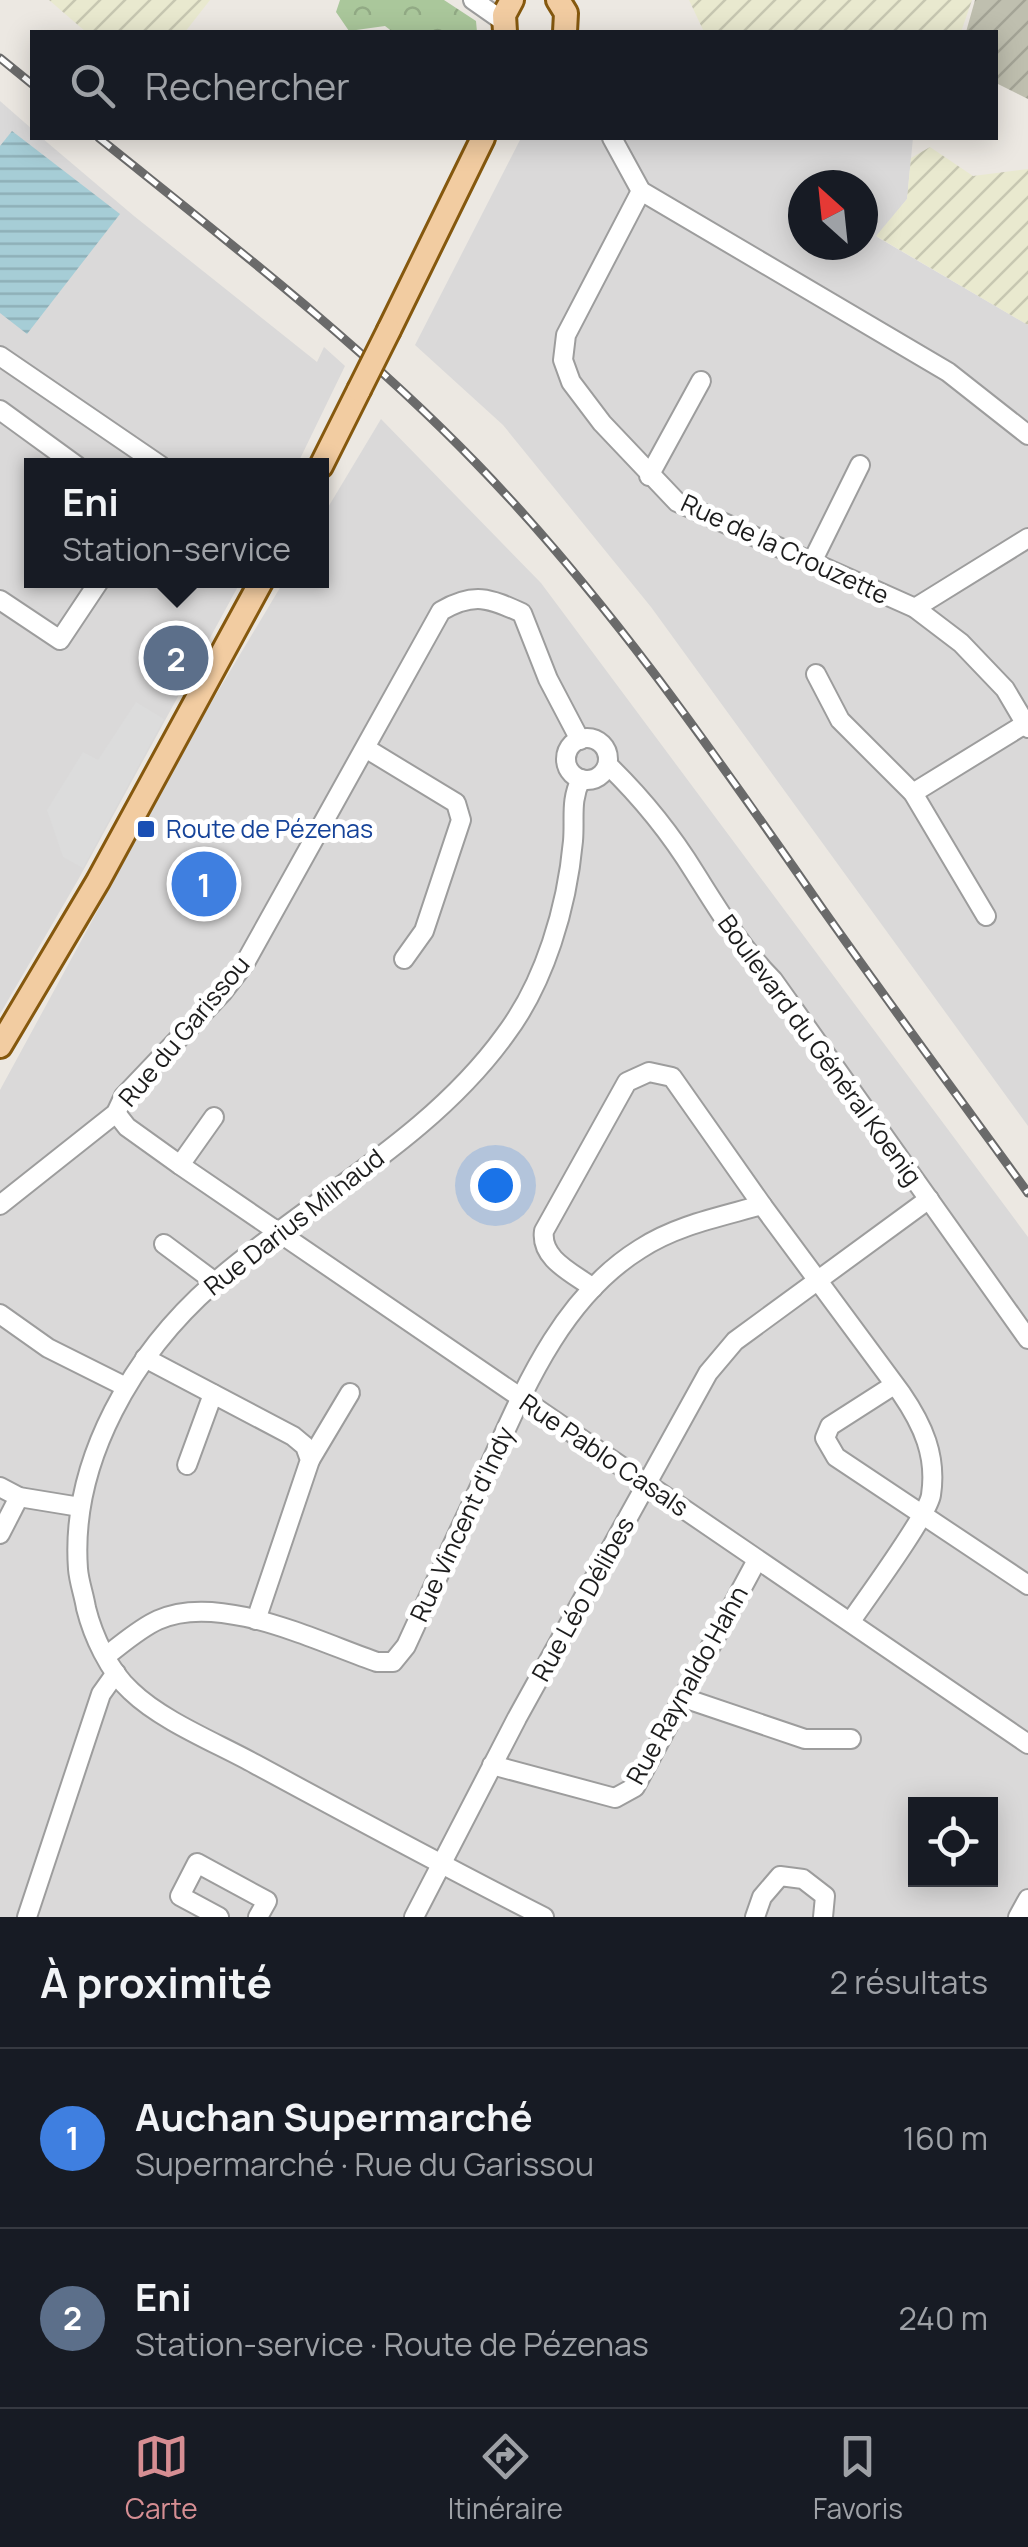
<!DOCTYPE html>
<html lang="fr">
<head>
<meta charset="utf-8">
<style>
	:root { --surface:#171b24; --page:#242831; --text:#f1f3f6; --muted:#9ea1a6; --line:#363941; --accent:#d68e93 }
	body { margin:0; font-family:Manrope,sans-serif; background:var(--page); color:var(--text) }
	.controls { position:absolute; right:30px; bottom:30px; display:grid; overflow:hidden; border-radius:0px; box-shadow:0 5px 25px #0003 }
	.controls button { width:90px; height:90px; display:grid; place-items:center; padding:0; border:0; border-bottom:2px solid var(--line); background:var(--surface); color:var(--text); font:50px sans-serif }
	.compass { position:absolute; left:788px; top:170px; width:90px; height:90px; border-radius:50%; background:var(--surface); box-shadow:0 5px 25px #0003; rotate:333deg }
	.you { position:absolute; left:495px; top:1185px; width:35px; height:35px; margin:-25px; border:8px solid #fff; border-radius:50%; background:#1a73e8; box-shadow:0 0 0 15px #1a73e833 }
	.badge { display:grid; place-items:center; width:65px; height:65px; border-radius:50%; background:var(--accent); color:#fff; font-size:32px; font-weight:700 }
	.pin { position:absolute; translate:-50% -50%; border:5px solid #fff; box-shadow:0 2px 10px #0006 }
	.popup { position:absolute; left:24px; top:458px; width:305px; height:130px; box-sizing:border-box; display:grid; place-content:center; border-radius:0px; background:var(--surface); filter:drop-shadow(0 2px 8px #0005); font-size:32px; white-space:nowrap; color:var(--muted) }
	.popup b { font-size:38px; color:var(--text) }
	.popup::after { content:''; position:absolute; left:50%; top:100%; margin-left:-20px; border:20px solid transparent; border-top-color:var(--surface) }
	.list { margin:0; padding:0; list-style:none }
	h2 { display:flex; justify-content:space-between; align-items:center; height:130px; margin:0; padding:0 40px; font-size:42px }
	h2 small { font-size:32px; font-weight:400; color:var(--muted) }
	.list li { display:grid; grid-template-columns:65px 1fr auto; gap:30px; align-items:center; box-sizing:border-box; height:180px; padding:0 40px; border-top:2px solid var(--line) }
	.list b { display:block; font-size:38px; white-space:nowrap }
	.list p { margin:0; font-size:32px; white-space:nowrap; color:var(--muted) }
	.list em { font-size:32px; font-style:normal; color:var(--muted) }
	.icon { flex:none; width:55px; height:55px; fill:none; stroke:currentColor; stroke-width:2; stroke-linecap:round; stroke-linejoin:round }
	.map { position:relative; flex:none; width:1028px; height:1917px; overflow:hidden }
	.search { position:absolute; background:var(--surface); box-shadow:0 5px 25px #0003; left:30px; right:30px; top:30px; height:110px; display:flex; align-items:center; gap:25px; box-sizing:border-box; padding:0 35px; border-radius:0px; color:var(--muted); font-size:38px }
	.sheet { height:490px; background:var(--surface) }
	nav { display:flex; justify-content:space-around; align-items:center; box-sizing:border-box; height:140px; border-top:2px solid var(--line); background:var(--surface); font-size:28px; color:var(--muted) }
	nav a { display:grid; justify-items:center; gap:5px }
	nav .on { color:var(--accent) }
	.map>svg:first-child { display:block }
	.residential { fill:#dad9d9; fill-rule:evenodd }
	.construction { fill:url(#construction-furrows) }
	.farmland { fill:url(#farmland-furrows) }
	.forest { fill:url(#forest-crowns) }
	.parking { fill:#dcdcdc }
	.water { fill:url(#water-rules) }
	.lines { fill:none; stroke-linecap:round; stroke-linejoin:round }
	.minor-casing { stroke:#9d9d9d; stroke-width:22 }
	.major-casing { stroke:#85580e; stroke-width:28 }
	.minor { stroke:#fff; stroke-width:18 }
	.major { stroke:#f2cca1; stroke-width:22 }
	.rail-casing { stroke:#6a6a6a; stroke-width:9 }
	.rail { stroke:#fff; stroke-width:5; stroke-dasharray:15; stroke-linecap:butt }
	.major-bridge-casing { stroke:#85580e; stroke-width:28; stroke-linecap:butt }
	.major-bridge { stroke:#f2cca1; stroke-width:22 }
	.transit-dot { fill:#1a4fb4; stroke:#fff; stroke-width:4 }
	.labels { text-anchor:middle; stroke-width:10; stroke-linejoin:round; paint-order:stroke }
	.street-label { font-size:25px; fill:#1c1c1c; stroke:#fff }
	.transit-label { font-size:25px; fill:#164399; stroke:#fff; text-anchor:start }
</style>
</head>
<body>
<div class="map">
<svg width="1028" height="1917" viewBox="0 0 1028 1917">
	<defs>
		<pattern id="construction-furrows" width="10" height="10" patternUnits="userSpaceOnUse" patternTransform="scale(2.5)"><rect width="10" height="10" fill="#bfbfaf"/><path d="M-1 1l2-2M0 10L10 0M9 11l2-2" fill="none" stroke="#a4a496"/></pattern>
		<pattern id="farmland-furrows" width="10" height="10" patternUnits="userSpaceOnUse" patternTransform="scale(2.5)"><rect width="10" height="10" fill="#e9e9cf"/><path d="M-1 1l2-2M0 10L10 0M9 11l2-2" fill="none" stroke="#c7c7b1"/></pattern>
		<pattern id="forest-crowns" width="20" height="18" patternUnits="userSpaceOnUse" patternTransform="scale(2.5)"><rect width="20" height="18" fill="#aac79b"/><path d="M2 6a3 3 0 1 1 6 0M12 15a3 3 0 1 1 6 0" fill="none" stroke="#92aa85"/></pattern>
		<pattern id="water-rules" width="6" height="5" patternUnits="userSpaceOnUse" patternTransform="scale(2.5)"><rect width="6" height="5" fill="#a6cdd6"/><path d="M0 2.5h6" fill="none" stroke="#8eafb7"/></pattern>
	</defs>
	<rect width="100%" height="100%" fill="#ece8e2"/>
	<!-- residential -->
	<g class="residential">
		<polygon points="0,101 32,129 32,138 42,138 134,216 317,362 324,347 345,366 297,465 31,466 31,580 241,581 78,880 0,1014"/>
		<path d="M 521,138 L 913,138 L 907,199 L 877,237 L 1028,325 L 1028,1126 L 651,607 L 503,425 L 415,345 ZM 803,185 L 863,185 L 863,245 L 803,245 Z"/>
		<path d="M 381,419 L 541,583 L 1028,1237 L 1028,1917 L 0,1917 L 0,1090 L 205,713 L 284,581 L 321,580 L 321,519 ZM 916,1804 L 990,1804 L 990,1880 L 916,1880 Z"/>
	</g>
	<!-- construction -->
	<polygon class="construction" points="975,0 1028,0 1028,99 996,83 996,32 966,32"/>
	<!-- farmland -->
	<g class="farmland">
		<polygon points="49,0 210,0 185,32 86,32"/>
		<polygon points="689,0 972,0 961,32 704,32"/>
		<polygon points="930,147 973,176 1028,169 1028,325 876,236 907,199 911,158"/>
	</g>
	<!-- forest -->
	<polygon class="forest" points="340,0 444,0 476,21 477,32 393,32 385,26 349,31 336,12"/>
	<!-- parking -->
	<polygon class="parking" points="136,702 164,719 83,868 63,857 47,810 83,752 98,760"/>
	<!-- water -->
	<polygon class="water" points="12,131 120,214 27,334 0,313 0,146"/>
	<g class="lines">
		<defs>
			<g id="minor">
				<polyline points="473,0 503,21"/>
				<polyline points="612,138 641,191 948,372 1028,435"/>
				<polyline points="641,191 566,335 563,360 571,382 602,423 677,502 915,608 961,643 1005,689 1028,728"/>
				<polyline points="0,356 161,466"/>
				<polyline points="0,410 77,466"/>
				<polyline points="649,476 701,381"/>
				<polyline points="812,562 860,465"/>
				<polyline points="0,600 60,640 100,580"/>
				<polyline points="915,608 1028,538"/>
				<polyline points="816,674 840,720 913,793 986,916"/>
				<circle cx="587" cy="759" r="21"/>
				<polyline points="367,749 456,803 461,820 424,931 404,959"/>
				<path d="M 608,765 C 641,797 671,834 695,873 C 719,911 741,948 773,980 L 1028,1339"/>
				<polyline points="913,793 1025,724"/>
				<polyline points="116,1113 127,1127 180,1165 1028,1744"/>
				<polyline points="180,1165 214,1117"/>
				<path d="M 0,1205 L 116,1113 L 124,1096 L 222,993 L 245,963 L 441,611 C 474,592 489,598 522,613 L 548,679 L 580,740"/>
				<polyline points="164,1244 215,1282"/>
				<path d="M 593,1288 C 573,1273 540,1259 544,1231 L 627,1082 L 649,1072 L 672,1077 L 762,1205 L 901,1393 C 923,1425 937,1456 931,1495 C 928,1515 866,1599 851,1621"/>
				<polyline points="0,1314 48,1348 126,1387"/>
				<polyline points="145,1358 293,1436 305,1446 310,1460 256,1620"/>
				<polyline points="894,1385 830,1426 825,1438 836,1457 1028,1585"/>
				<polyline points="310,1460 350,1393"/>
				<polyline points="187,1465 213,1394"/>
				<polyline points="0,1487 19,1497 80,1507"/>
				<polyline points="0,1534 19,1497"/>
				<path d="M 106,1656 C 122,1644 140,1628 158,1620 C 219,1592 316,1641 377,1662 L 393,1662 L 406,1646 C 431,1591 457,1535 483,1480 C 521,1397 558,1300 640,1249 C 677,1225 720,1217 762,1205"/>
				<polyline points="684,1698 805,1739 851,1739"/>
				<polyline points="492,1765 615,1798 635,1787 757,1560"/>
				<polyline points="27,1917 101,1694 116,1673"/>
				<polyline points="219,1917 180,1896 197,1863 267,1901 258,1917"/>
				<polyline points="414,1917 517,1718 708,1373 735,1341 929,1199"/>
				<path d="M 544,1917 C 447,1868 351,1816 255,1764 C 217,1743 162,1721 131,1691 C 109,1671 93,1636 86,1608 C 84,1595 79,1582 78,1569 C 70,1460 135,1352 214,1283 C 309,1200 430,1139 505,1035 C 545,982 567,907 573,841 C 575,818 570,801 581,779"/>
				<polyline points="755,1917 762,1897 780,1876 803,1879 825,1896 823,1917"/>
				<polyline points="1018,1917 1028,1899"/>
			</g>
			<g id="major">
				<polyline points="558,0 566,13 565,32"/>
				<polyline points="505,32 504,15 512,0"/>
				<polyline points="389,330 483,138"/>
				<polyline points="321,466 359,390"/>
				<polyline points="0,1046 98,881 262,580"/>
			</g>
		</defs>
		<!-- minor casing -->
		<use href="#minor" class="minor-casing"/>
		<!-- major casing -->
		<use href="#major" class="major-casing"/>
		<!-- minor -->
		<use href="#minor" class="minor"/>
		<!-- major -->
		<use href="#major" class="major"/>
		<defs>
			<g id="rail">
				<polyline points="0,58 32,84"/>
				<path d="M 99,138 C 226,240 363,346 476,463 C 608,599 716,756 824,911 C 891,1006 960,1099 1028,1193"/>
			</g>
		</defs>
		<!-- rail casing -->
		<use href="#rail" class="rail-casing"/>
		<!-- rail -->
		<use href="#rail" class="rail"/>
		<defs>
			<polyline id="major-bridge" points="359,390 389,330"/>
		</defs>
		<!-- major-bridge casing -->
		<use href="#major-bridge" class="major-bridge-casing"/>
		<!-- major-bridge -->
		<use href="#major-bridge" class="major-bridge"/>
	</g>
	<!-- markers -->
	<rect class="transit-dot" x="136" y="819" width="20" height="20" rx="5"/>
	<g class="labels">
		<!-- street labels -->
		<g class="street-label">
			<text transform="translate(785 549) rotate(25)" y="9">Rue de la Crouzette</text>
			<text transform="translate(184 1031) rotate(-50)" y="9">Rue du Garissou</text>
			<text transform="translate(820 1050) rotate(54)" y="9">Boulevard du Général Koenig</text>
			<text transform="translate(294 1222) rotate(-38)" y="9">Rue Darius Milhaud</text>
			<text transform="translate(604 1455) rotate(34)" y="9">Rue Pablo Casals</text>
			<text transform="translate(462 1524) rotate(-65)" y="9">Rue Vincent d'Indy</text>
			<text transform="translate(583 1599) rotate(-61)" y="9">Rue Léo Délibes</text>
			<text transform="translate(687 1685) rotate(-61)" y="9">Rue Raynaldo Hahn</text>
		</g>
		<!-- transit labels -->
		<g class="transit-label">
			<text x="166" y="838">Route de Pézenas</text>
		</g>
	</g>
</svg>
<div class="controls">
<button><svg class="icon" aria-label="locate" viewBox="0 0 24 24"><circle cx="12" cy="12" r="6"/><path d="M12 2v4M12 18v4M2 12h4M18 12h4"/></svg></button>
</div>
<svg class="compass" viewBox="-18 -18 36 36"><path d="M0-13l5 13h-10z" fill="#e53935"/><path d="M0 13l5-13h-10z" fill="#9ea1a6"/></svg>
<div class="you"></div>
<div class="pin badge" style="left:204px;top:884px;background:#3f7fe0">1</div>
<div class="pin badge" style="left:176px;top:658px;background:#5c6f8a">2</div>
<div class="popup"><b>Eni</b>Station-service</div>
<div class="search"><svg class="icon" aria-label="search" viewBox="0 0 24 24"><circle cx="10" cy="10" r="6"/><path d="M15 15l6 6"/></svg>Rechercher</div>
</div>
<section class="sheet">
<h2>À proximité<small>2 résultats</small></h2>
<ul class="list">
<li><span class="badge" style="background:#3f7fe0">1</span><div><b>Auchan Supermarché</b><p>Supermarché · Rue du Garissou</p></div><em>160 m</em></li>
<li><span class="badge" style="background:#5c6f8a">2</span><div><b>Eni</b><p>Station-service · Route de Pézenas</p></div><em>240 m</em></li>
</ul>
</section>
<nav>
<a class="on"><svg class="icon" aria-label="map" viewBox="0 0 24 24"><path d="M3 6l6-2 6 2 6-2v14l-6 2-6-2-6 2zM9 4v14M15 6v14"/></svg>Carte</a>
<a><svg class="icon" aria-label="directions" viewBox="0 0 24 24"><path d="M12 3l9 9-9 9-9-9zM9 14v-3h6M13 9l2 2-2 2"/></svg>Itinéraire</a>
<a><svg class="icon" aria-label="saved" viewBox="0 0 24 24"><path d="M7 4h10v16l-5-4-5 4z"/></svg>Favoris</a>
</nav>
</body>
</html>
